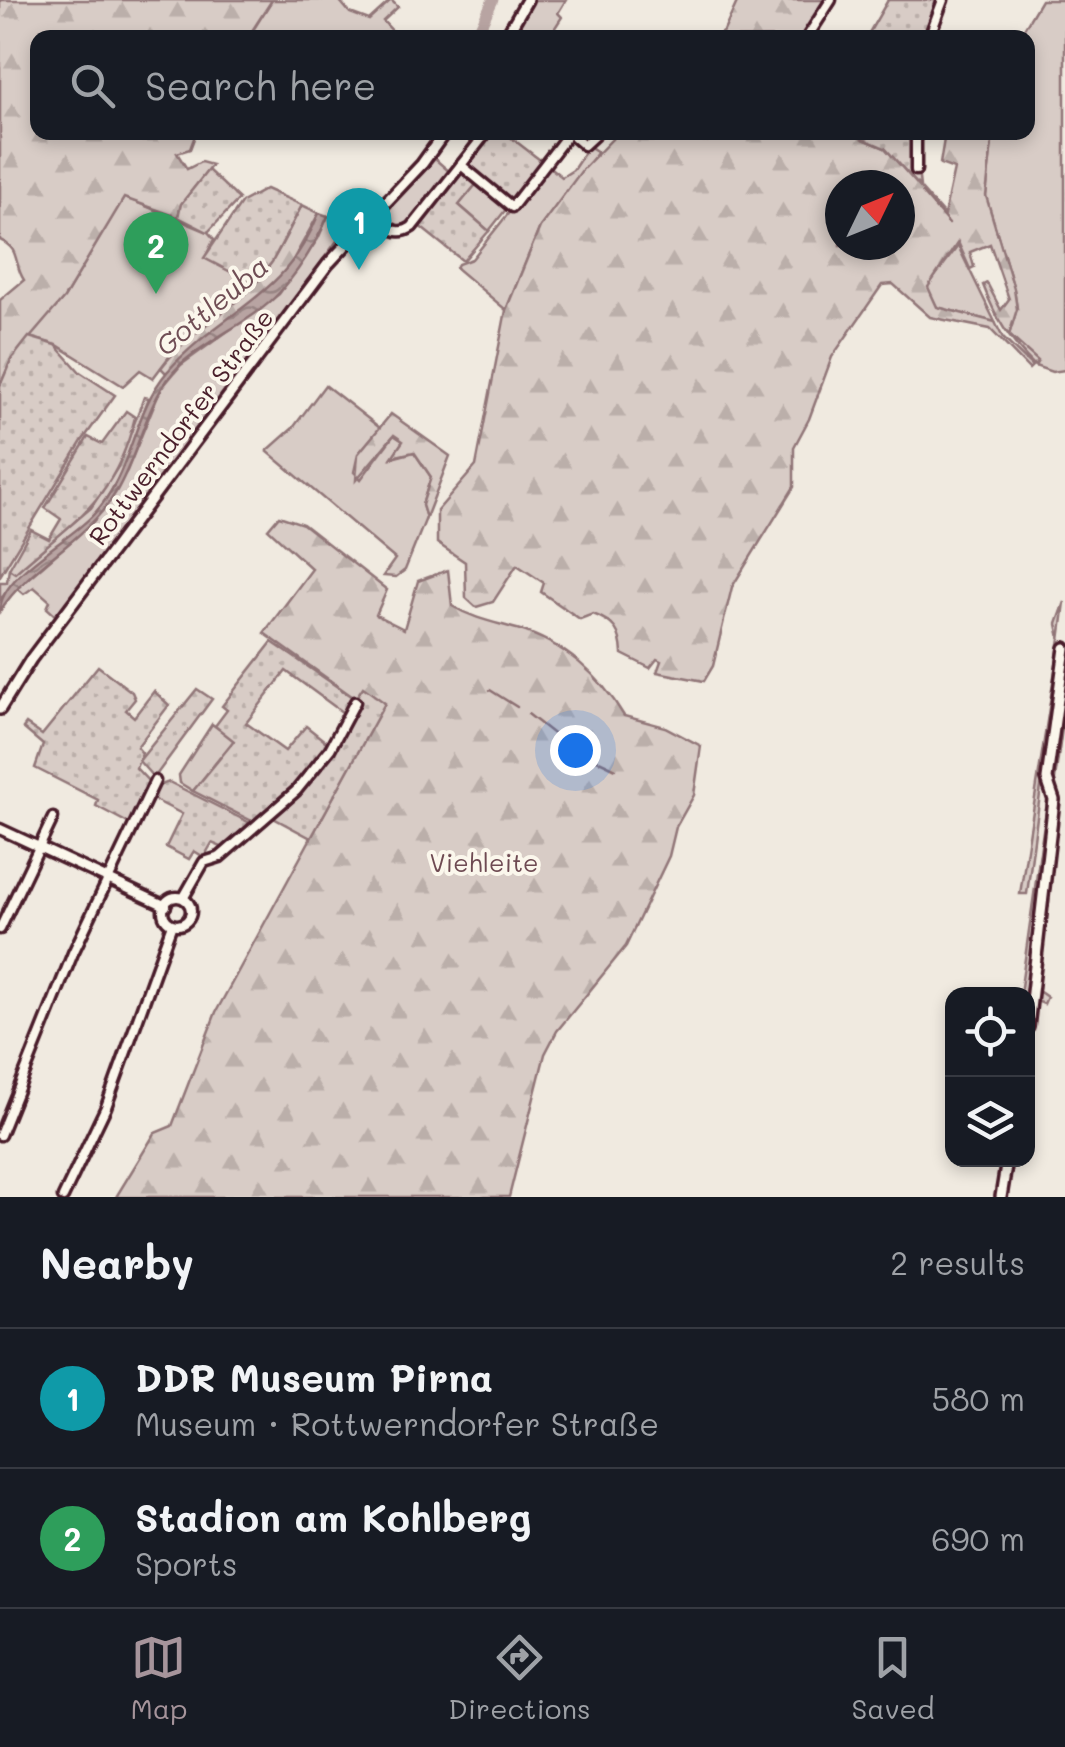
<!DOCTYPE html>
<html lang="en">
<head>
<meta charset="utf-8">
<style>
	:root { --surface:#171b24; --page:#20242c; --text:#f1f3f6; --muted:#9ea1a6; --line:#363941; --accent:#a6949b }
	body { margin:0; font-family:Mali,sans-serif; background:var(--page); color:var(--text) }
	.controls { position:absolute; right:30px; bottom:30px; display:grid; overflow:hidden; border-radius:20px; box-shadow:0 5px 15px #0003 }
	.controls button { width:90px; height:90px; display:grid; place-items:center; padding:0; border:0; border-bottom:2px solid var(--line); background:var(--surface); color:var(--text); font:50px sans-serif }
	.compass { position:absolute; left:825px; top:170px; width:90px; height:90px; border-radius:50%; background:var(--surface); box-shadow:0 5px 15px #0003; rotate:47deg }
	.you { position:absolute; left:575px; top:750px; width:35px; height:35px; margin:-25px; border:8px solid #fff; border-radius:50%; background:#1a73e8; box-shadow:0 0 0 15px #1a73e833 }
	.badge { display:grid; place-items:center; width:65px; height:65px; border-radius:50%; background:var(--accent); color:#fff; font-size:32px; font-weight:700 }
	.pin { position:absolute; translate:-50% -82px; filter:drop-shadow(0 2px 5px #0008) }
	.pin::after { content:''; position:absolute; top:52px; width:35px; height:30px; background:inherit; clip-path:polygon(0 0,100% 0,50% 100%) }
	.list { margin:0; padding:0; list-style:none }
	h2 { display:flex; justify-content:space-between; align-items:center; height:130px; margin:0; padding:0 40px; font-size:42px }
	h2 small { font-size:32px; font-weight:400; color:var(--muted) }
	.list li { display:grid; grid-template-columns:65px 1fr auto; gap:30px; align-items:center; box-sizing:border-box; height:140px; padding:0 40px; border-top:2px solid var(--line) }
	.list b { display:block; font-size:38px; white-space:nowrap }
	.list p { margin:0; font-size:32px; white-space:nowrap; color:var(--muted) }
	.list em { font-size:32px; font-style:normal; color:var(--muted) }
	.icon { flex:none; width:55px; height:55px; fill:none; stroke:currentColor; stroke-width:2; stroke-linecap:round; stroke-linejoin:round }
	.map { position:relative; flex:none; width:1065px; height:1197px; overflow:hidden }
	.search { position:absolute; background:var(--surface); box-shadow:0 5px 15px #0003; left:30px; right:30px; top:30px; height:110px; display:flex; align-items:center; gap:25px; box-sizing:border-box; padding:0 35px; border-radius:20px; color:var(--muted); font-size:38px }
	.sheet { height:410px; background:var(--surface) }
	nav { display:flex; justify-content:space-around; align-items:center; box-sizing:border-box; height:140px; border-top:2px solid var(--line); background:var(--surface); font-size:28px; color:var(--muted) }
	nav a { display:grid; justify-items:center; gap:5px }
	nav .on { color:var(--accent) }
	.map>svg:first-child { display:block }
	.grass { fill:#d8ccc6; stroke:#917678; stroke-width:2.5 }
	.forest { fill:url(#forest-firs); stroke:#917678; stroke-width:2.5; fill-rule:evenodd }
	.garden { fill:url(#garden-dots); stroke:#917678; stroke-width:2.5 }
	.water { fill:url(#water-waves); stroke:#8c6f72; stroke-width:2.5 }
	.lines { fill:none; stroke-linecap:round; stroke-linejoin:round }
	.stream { stroke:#8c6f72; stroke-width:2.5 }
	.river { stroke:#b8a4a2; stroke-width:11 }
	.minor-casing { stroke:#4a1f2b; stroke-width:15 }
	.major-casing { stroke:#4a1f2b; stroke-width:16 }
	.minor { stroke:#fbf7ec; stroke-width:8 }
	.major { stroke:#fbf7ec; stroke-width:9 }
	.labels { text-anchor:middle; stroke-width:8; stroke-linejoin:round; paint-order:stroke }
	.street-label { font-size:25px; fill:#4a1f2b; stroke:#fbf7ec }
	.park-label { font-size:25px; fill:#6e4a52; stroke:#fbf7ec }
	.water-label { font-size:28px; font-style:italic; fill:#704e55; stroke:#fbf7ec }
</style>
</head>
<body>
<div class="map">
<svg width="1065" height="1197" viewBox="0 0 1065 1197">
	<defs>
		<pattern id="forest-firs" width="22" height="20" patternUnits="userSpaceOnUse" patternTransform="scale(2.5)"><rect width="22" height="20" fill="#d8ccc6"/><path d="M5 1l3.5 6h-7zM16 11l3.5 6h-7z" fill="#bbafaa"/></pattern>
		<pattern id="garden-dots" width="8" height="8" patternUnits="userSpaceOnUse" patternTransform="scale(2.5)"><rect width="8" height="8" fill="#d8ccc6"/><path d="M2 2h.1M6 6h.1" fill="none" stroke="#bbafaa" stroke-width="1.8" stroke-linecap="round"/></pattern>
		<pattern id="water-waves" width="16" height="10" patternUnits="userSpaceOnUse" patternTransform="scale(2.5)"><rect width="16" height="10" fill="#b8a4a2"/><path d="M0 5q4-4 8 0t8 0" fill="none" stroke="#988584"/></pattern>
	</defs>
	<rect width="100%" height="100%" fill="#f0eae0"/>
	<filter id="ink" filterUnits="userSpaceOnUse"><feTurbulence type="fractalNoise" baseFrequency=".01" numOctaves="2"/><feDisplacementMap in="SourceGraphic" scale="20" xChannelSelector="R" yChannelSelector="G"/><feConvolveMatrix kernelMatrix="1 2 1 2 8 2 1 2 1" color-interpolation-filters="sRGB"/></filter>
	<g filter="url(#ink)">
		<!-- grass -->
		<g class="grass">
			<polygon points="272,0 339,0 350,13 369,20 391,0 398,7 383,21 398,37 248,38"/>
			<polygon points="534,0 566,0 558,13 562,17 549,37 512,37"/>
			<polygon points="1041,0 1065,0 1065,370 1052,372 1035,366 1037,361 1009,335 1017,309 1014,289 986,196 993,133 1028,132 1028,38 1019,37"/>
			<polygon points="589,146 598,152 540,227 506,310 456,268 458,264 472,259 547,165 562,177 573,170"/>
			<polygon points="435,159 451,173 407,229 395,228 381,217"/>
			<polygon points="478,182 507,208 489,231 459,205"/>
			<polygon points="124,197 208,232 214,239 205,258 254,284 178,345 153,378 140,370 123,386 57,345 29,337 64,298"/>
			<polygon points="328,216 346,226 345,230 57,617 47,608 50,601 34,587 24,594 17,588 92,523 127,471 160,390 181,365 279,294 318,239"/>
			<polygon points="958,246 995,322 937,307 927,287"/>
			<polygon points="325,385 380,428 358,454 354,472 361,479 394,435 403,441 392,458 414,452 431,477 422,505 426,518 405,570 396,577 383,576 395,559 267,451 293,428"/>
			<polygon points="1065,602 1027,894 1020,894 1060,638 1057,624"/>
			<polygon points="1065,675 1065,707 1029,969 1034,988 1047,997 1044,1004 1020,994"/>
			<polygon points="212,724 234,740 193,791 180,783 179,775"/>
		</g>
		<!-- forest -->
		<g class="forest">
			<path d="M 0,0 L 272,0 L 248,37 L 38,38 L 38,132 L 196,133 L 190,149 L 177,153 L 187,169 L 201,162 L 212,165 L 181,204 L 178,217 L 124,198 L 64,298 L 11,360 L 0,386 L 0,300 L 24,280 C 13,264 21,249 0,240 Z"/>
			<polygon points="738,0 828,0 809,32 799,37 713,38 724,31"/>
			<path d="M 618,133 L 859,133 L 861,138 L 885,148 L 944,215 L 954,169 L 940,164 L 945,133 L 993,133 L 986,196 L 1014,289 L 1017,309 L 1009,335 L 1038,361 L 1035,366 C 1009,340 996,319 983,285 L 987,283 L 1001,310 L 1009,299 L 990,244 L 970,252 L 974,267 L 970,269 L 958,242 L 928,287 L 937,307 L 995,322 L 1003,338 L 1032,366 L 1029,369 L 990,329 L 930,317 L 893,284 L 882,285 L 832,357 L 809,419 L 794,447 L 794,487 L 732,587 L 713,666 L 704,681 L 657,672 L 661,661 L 657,659 L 650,668 L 622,654 C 621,631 614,622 593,614 L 580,619 L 541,592 L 544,583 L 517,565 L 493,602 L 476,607 L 466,598 L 465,562 L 437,543 L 437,511 L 476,466 L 506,310 L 540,227 L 582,170 ZM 840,185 L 900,185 L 900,245 L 840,245 Z"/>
			<path d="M 302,205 L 319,213 L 284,276 L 166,373 L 161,368 C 185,336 219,318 248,291 C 273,268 286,235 302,205 Z"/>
			<path d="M 144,397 L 149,398 C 134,436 124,479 97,511 C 68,545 27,563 0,600 L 0,582 L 7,582 L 9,569 L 15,572 L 91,508 L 118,467 Z"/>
			<polygon points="391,414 450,456 426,518 422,505 431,477 414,452 392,457 403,441 394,435 356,480 358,454"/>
			<path d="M 279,516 L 303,524 L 387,590 L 376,615 L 404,629 L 418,581 L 448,570 L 452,606 C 474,619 493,622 517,629 C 564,643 600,675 624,716 L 665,727 L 701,746 L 694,795 L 676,827 L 669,856 L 626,946 L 557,1031 L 545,1054 L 509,1197 L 116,1197 L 155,1133 L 172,1126 L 216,1012 L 384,704 L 356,699 L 264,633 L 312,569 L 268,529 Z"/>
		</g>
		<!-- garden -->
		<g class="garden">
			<polygon points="888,0 942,0 928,37 866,38"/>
			<polygon points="491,132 505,133 544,163 512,201 464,165"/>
			<polygon points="859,133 914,133 920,187 885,148 861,138"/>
			<polygon points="462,168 478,182 459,205 489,231 463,261 418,225"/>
			<polygon points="208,170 239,199 208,232 178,217 181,204"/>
			<polygon points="266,189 302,205 272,262 254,284 204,258 242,202"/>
			<polygon points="29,337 56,345 80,372 115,395 82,441 0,576 0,386 11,360"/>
			<path d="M 126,411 L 135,417 C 115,501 74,520 15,573 L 9,569 L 31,530 L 49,539 L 61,519 L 45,508 L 88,437 L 102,444 Z"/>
			<path d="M 272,642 L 355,699 L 363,687 L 385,703 L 311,838 L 268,815 C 310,784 333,747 357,700 L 346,715 L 286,671 L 246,723 L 285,751 L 306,726 L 330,745 C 309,775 286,805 252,821 L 193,791 L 234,741 L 215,726 L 227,710 L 222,706 Z"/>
			<polygon points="98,666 132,692 135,699 126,710 134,717 154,691 169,705 137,747 142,753 136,768 151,784 130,824 96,806 98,800 35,768 43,745 23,728 26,724 42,735"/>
			<polygon points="197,689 212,699 154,778 139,761"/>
			<polygon points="169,782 248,822 248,826 226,849 212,843 204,857 194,851 189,859 166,847 182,814 149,797 155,787"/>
		</g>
		<!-- water -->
		<path class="water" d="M 319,213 L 328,216 C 316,243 299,271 279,293 C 254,321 210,337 181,364 C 145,399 141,450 116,492 C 87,541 31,563 0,611 C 0,574 70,541 94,514 C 132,474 132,413 167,372 C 222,309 284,301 319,213 Z"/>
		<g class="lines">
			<!-- stream -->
			<g class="stream">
				<polyline points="922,193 949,224"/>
				<polyline points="490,690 517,707"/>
				<polyline points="528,714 566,744"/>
				<polyline points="578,751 616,769"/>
			</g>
			<!-- river -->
			<polyline class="river" points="475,38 493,0"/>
			<defs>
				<g id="minor">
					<polyline points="808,36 831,0"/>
					<polyline points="929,38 943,0"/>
					<polyline points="569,132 584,145 598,132"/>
					<polyline points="916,132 916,170"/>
					<polyline points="461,165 512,207 569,133"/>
					<path d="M 374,215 C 387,226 396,238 412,227 L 487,132"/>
					<polyline points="0,829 166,906"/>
					<polyline points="184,897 204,862 220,857 296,791 330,749 355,702"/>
					<circle cx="177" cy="911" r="14"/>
					<polyline points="0,929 53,818"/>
					<polyline points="0,1135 73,953 155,781"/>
					<polyline points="63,1197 106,1107 171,927"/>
				</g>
				<g id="major">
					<polyline points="505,38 527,0"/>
					<polyline points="0,709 31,659 328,264 422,164 445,132"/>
					<polyline points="1028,1027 1054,800 1047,779 1065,648"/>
					<polyline points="1001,1197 1007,1160"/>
				</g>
			</defs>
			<!-- minor casing -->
			<use href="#minor" class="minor-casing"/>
			<!-- major casing -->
			<use href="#major" class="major-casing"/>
			<!-- minor -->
			<use href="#minor" class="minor"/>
			<!-- major -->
			<use href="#major" class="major"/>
		</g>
	</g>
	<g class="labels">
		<!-- street labels -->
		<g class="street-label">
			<text transform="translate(181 427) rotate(-53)" y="9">Rottwerndorfer Straße</text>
		</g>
		<!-- park labels -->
		<g class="park-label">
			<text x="484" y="872">Viehleite</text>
		</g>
		<!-- water labels -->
		<g class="water-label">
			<text transform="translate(212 306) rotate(-40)" y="10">Gottleuba</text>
		</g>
	</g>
</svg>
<div class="controls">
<button><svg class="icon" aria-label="locate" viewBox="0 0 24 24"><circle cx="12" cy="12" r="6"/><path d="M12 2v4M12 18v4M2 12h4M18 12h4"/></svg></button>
<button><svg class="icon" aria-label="layers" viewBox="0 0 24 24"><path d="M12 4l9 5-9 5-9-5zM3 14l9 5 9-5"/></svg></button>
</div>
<svg class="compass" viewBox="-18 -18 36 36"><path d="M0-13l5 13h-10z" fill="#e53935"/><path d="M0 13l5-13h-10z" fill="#9ea1a6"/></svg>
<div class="you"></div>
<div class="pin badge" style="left:359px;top:270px;background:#0f9aa8">1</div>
<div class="pin badge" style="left:156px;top:294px;background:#2e9e5b">2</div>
<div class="search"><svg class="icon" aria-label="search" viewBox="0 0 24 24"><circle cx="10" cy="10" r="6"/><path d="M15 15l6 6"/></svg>Search here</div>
</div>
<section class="sheet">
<h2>Nearby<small>2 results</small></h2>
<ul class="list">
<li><span class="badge" style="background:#0f9aa8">1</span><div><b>DDR Museum Pirna</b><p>Museum · Rottwerndorfer Straße</p></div><em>580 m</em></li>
<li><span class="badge" style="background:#2e9e5b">2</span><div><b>Stadion am Kohlberg</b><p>Sports</p></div><em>690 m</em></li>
</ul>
</section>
<nav>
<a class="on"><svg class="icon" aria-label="map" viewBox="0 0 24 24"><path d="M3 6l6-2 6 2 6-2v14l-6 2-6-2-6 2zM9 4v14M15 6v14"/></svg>Map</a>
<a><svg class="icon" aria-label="directions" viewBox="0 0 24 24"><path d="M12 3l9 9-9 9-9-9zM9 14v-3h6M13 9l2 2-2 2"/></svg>Directions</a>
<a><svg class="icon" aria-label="saved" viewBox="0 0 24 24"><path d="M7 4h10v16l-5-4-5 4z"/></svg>Saved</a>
</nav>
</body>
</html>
